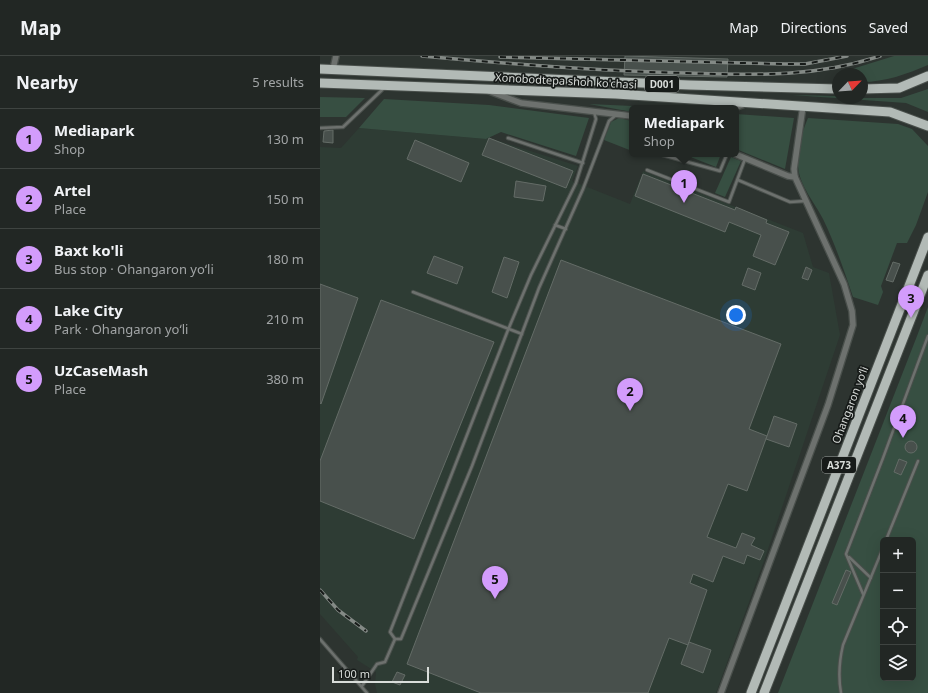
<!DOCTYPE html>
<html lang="en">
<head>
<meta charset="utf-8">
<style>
	:root { --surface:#222724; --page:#2e3331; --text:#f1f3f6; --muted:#a2a5a6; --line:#3f4441; --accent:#d39cfc }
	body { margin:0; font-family:"Noto Sans",sans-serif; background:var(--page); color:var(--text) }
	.controls { position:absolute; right:12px; bottom:12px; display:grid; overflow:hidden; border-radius:6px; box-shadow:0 4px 16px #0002 }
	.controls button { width:36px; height:36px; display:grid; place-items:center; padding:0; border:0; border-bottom:1px solid var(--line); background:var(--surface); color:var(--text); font:20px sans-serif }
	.compass { position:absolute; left:512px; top:12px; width:36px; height:36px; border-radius:50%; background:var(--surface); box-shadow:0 4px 16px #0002; rotate:65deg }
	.scale { position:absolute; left:12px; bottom:10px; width:97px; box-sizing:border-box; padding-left:4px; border:2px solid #d9ddda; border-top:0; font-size:11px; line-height:14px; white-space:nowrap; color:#d9ddda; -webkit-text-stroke:3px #171b19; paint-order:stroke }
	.you { position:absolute; left:416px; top:259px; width:14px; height:14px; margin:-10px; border:3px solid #fff; border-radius:50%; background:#1a73e8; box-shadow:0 0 0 6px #1a73e833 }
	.badge { display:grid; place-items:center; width:26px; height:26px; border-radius:50%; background:var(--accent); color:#111; font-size:13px; font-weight:700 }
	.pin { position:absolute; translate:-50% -33px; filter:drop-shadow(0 1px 2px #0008) }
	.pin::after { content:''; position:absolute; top:21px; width:14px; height:12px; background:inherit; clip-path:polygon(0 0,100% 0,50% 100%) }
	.popup { position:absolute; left:309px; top:49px; width:110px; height:52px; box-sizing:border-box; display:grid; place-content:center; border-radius:6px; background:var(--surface); filter:drop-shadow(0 1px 3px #0005); font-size:13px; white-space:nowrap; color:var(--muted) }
	.popup b { font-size:15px; color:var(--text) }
	.popup::after { content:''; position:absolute; left:50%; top:100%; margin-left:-8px; border:8px solid transparent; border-top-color:var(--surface) }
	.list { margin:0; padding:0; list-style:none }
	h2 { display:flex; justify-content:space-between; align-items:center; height:52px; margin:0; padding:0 16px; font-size:17px }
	h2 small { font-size:13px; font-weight:400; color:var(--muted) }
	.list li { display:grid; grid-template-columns:26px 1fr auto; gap:12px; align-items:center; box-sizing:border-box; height:60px; padding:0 16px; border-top:1px solid var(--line) }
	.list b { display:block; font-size:15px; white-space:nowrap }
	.list p { margin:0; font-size:13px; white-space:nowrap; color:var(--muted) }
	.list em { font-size:13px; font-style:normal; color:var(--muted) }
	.icon { flex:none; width:22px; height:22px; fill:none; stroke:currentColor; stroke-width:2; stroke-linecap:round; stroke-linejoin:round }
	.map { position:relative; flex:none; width:608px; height:637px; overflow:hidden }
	header { display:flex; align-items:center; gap:24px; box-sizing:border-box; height:56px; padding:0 20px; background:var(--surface); border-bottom:1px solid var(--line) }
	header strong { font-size:19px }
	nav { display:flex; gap:22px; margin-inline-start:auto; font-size:14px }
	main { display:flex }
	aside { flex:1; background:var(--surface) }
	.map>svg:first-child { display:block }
	.built { fill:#2e3c34 }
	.green { fill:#374f42; fill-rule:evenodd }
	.building { fill:#48504c; stroke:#646c67 }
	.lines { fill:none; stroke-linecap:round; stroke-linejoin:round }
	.service-casing { stroke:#494f4b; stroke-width:4.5 }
	.minor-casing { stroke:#494f4b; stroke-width:8 }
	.trunk-casing { stroke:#494f4b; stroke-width:11 }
	.service { stroke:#6d716e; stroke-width:2.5 }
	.minor { stroke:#6d716e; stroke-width:5.5 }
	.trunk { stroke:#b2bab6; stroke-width:9 }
	.rail-casing { stroke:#848a86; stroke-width:3.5 }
	.rail { stroke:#171b19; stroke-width:2; stroke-dasharray:6; stroke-linecap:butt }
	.labels { text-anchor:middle; stroke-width:3.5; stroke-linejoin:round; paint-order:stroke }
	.shield { fill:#171b19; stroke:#9fa3a0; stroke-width:1 }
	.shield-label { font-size:10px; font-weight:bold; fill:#d9ddda }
	.street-label { font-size:11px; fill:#d9ddda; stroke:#171b19 }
</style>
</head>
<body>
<header>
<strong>Map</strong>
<nav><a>Map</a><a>Directions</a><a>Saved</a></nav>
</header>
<main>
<aside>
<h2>Nearby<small>5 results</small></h2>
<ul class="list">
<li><span class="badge">1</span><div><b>Mediapark</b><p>Shop</p></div><em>130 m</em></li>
<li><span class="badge">2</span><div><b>Artel</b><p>Place</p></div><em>150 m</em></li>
<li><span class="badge">3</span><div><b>Baxt ko'li</b><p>Bus stop · Ohangaron yoʻli</p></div><em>180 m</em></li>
<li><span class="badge">4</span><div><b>Lake City</b><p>Park · Ohangaron yoʻli</p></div><em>210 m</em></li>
<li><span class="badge">5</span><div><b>UzCaseMash</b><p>Place</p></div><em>380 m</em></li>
</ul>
</aside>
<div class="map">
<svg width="608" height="637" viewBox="0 0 608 637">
	<rect width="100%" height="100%" fill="#2d3430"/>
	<!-- built -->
	<polygon class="built" points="39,72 166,83 169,82 258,110 252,125 310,148 323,115 483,177 493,211 509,217 520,279 445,502 396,637 57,637 55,628 56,616 37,604 38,601 0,558 0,91 21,92"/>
	<!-- green -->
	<g class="green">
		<path d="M 574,0 L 608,0 L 608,9 C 587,18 565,26 542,26 L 542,18 L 533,18 L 532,13 Z"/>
		<polygon points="608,33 608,56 586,47 472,39 518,40 518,42 581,42"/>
		<polygon points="0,41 45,42 26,61 0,61"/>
		<polygon points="64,43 169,49 269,62 256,100 181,76 166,83 39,72"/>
		<polygon points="269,48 356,52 312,52 312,56"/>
		<polygon points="416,58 474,62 465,113 416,93"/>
		<polygon points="299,62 312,65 312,95 284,84 291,66"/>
		<path d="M 488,62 L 578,68 L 592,73 L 608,90 L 608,136 L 596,169 L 587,187 L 577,187 L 561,230 L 563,236 L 558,249 L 533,241 C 524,214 515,188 503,163 C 495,147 479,129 478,110 C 476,95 482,76 488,62 Z"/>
		<polygon points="363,98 401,98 396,111"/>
		<polygon points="411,101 421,105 405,141 395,137"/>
		<path d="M 608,251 L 608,637 L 458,637 L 597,280 ZM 563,484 L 593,484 L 593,622 L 563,622 Z"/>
	</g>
	<!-- building -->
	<g class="building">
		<polygon points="305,0 408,3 407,21 304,19"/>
		<polygon points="13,74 13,87 3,86 4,75"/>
		<polygon points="169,82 253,115 246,132 162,99"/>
		<polygon points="95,84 149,107 141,126 87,103"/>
		<polygon points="323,118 415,154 416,151 447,164 446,167 469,176 455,209 433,200 441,179 409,166 405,176 315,140"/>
		<polygon points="196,125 226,130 223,145 194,141"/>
		<polygon points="114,200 143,211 137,228 107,217"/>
		<polygon points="184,201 199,206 187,242 172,236"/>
		<polygon points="241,204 461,288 429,373 447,380 427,435 408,428 387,481 416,492 422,477 435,482 431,489 444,495 440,504 427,499 424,508 403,500 393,526 373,518 370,527 387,534 368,589 349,582 328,637 161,637 87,608"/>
		<polygon points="573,206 580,208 573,226 566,224"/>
		<polygon points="486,211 492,214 488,224 482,222"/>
		<polygon points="428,212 441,217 435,234 422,229"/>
		<polygon points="0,228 38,242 1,348 0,347"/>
		<polygon points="61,244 174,286 94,483 0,445 0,405"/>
		<polygon points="454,360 477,368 469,391 446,383"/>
		<circle cx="591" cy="391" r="6"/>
		<polygon points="579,403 587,406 581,419 574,416"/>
		<polygon points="526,514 531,516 517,549 512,547"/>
		<polygon points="369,586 391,594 383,617 361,608"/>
		<polygon points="77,616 85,619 80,629 72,626"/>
	</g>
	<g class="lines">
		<defs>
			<g id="service">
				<polyline points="0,72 23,71 64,32"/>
				<polyline points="188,82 263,107"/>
				<polyline points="339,98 400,115 407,98"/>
				<polyline points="327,114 409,146 425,103"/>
				<polyline points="418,124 470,146 485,145"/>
				<polyline points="235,169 246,173"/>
				<polyline points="93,236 202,278"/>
				<polyline points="566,484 598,405"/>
				<polyline points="529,501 551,522"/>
				<polyline points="543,538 526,498 563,402 608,280"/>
				<polyline points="0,583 47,637"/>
				<polyline points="75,583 81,583 152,410 219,232 263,133 289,65 296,59"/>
				<polyline points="75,583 70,576 188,274 211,219 256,127 276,63 274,56"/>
				<polyline points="42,630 57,608 65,606 75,583"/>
				<path d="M 521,637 C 518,620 519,606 523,589 L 563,492"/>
			</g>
			<g id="minor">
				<polyline points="13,13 16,0"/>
				<polyline points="169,35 201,47 312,60"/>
				<polyline points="414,52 425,48"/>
				<polyline points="475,121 474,113 483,50"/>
				<polyline points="401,637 508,349 533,269 532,255 524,228 475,121 468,120 415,98"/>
			</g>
			<g id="trunk">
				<polyline points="0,13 369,29 518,33"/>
				<polyline points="0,27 296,38 570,56 608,70"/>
				<polyline points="542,33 579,32 608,20"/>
				<polyline points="431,637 608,181"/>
				<polyline points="444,637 608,219"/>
			</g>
		</defs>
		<!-- service casing -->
		<use href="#service" class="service-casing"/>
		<!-- minor casing -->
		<use href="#minor" class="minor-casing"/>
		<!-- trunk casing -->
		<use href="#trunk" class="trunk-casing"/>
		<!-- service -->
		<use href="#service" class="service"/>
		<!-- minor -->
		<use href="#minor" class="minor"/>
		<!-- trunk -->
		<use href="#trunk" class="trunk"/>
		<defs>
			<g id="rail">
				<path d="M 102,0 C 190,8 277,15 365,17 C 433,19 494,22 560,0"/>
				<polyline points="180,1 465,8 485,8 527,0"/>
				<polyline points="0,534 18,554 46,575"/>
			</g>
		</defs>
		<!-- rail casing -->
		<use href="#rail" class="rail-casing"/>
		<!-- rail -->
		<use href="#rail" class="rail"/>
	</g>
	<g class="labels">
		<!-- shield labels -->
		<g class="shield">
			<rect x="325" y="20" width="34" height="16" rx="3"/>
			<rect x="502" y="401" width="34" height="16" rx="3"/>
		</g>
		<g class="shield-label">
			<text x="342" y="32">D001</text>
			<text x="519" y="413">A373</text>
		</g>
		<!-- street labels -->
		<g class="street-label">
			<text transform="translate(246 25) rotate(3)" y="4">Xonobodtepa shoh ko'chasi</text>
			<text transform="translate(530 349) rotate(-69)" y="4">Ohangaron yoʻli</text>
		</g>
	</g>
</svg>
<div class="controls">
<button>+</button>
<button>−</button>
<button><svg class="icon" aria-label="locate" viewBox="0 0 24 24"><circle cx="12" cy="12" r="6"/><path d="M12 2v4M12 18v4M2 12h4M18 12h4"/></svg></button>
<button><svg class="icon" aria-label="layers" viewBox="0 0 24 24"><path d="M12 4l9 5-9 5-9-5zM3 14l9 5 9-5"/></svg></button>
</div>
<svg class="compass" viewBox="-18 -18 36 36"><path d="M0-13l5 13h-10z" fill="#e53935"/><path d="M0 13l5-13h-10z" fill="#a2a5a6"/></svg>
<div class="scale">100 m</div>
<div class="you"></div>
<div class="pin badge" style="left:364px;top:147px">1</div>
<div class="popup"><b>Mediapark</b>Shop</div>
<div class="pin badge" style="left:310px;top:355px">2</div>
<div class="pin badge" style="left:591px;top:262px">3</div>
<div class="pin badge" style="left:583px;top:382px">4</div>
<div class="pin badge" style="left:175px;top:543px">5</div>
</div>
</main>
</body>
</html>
